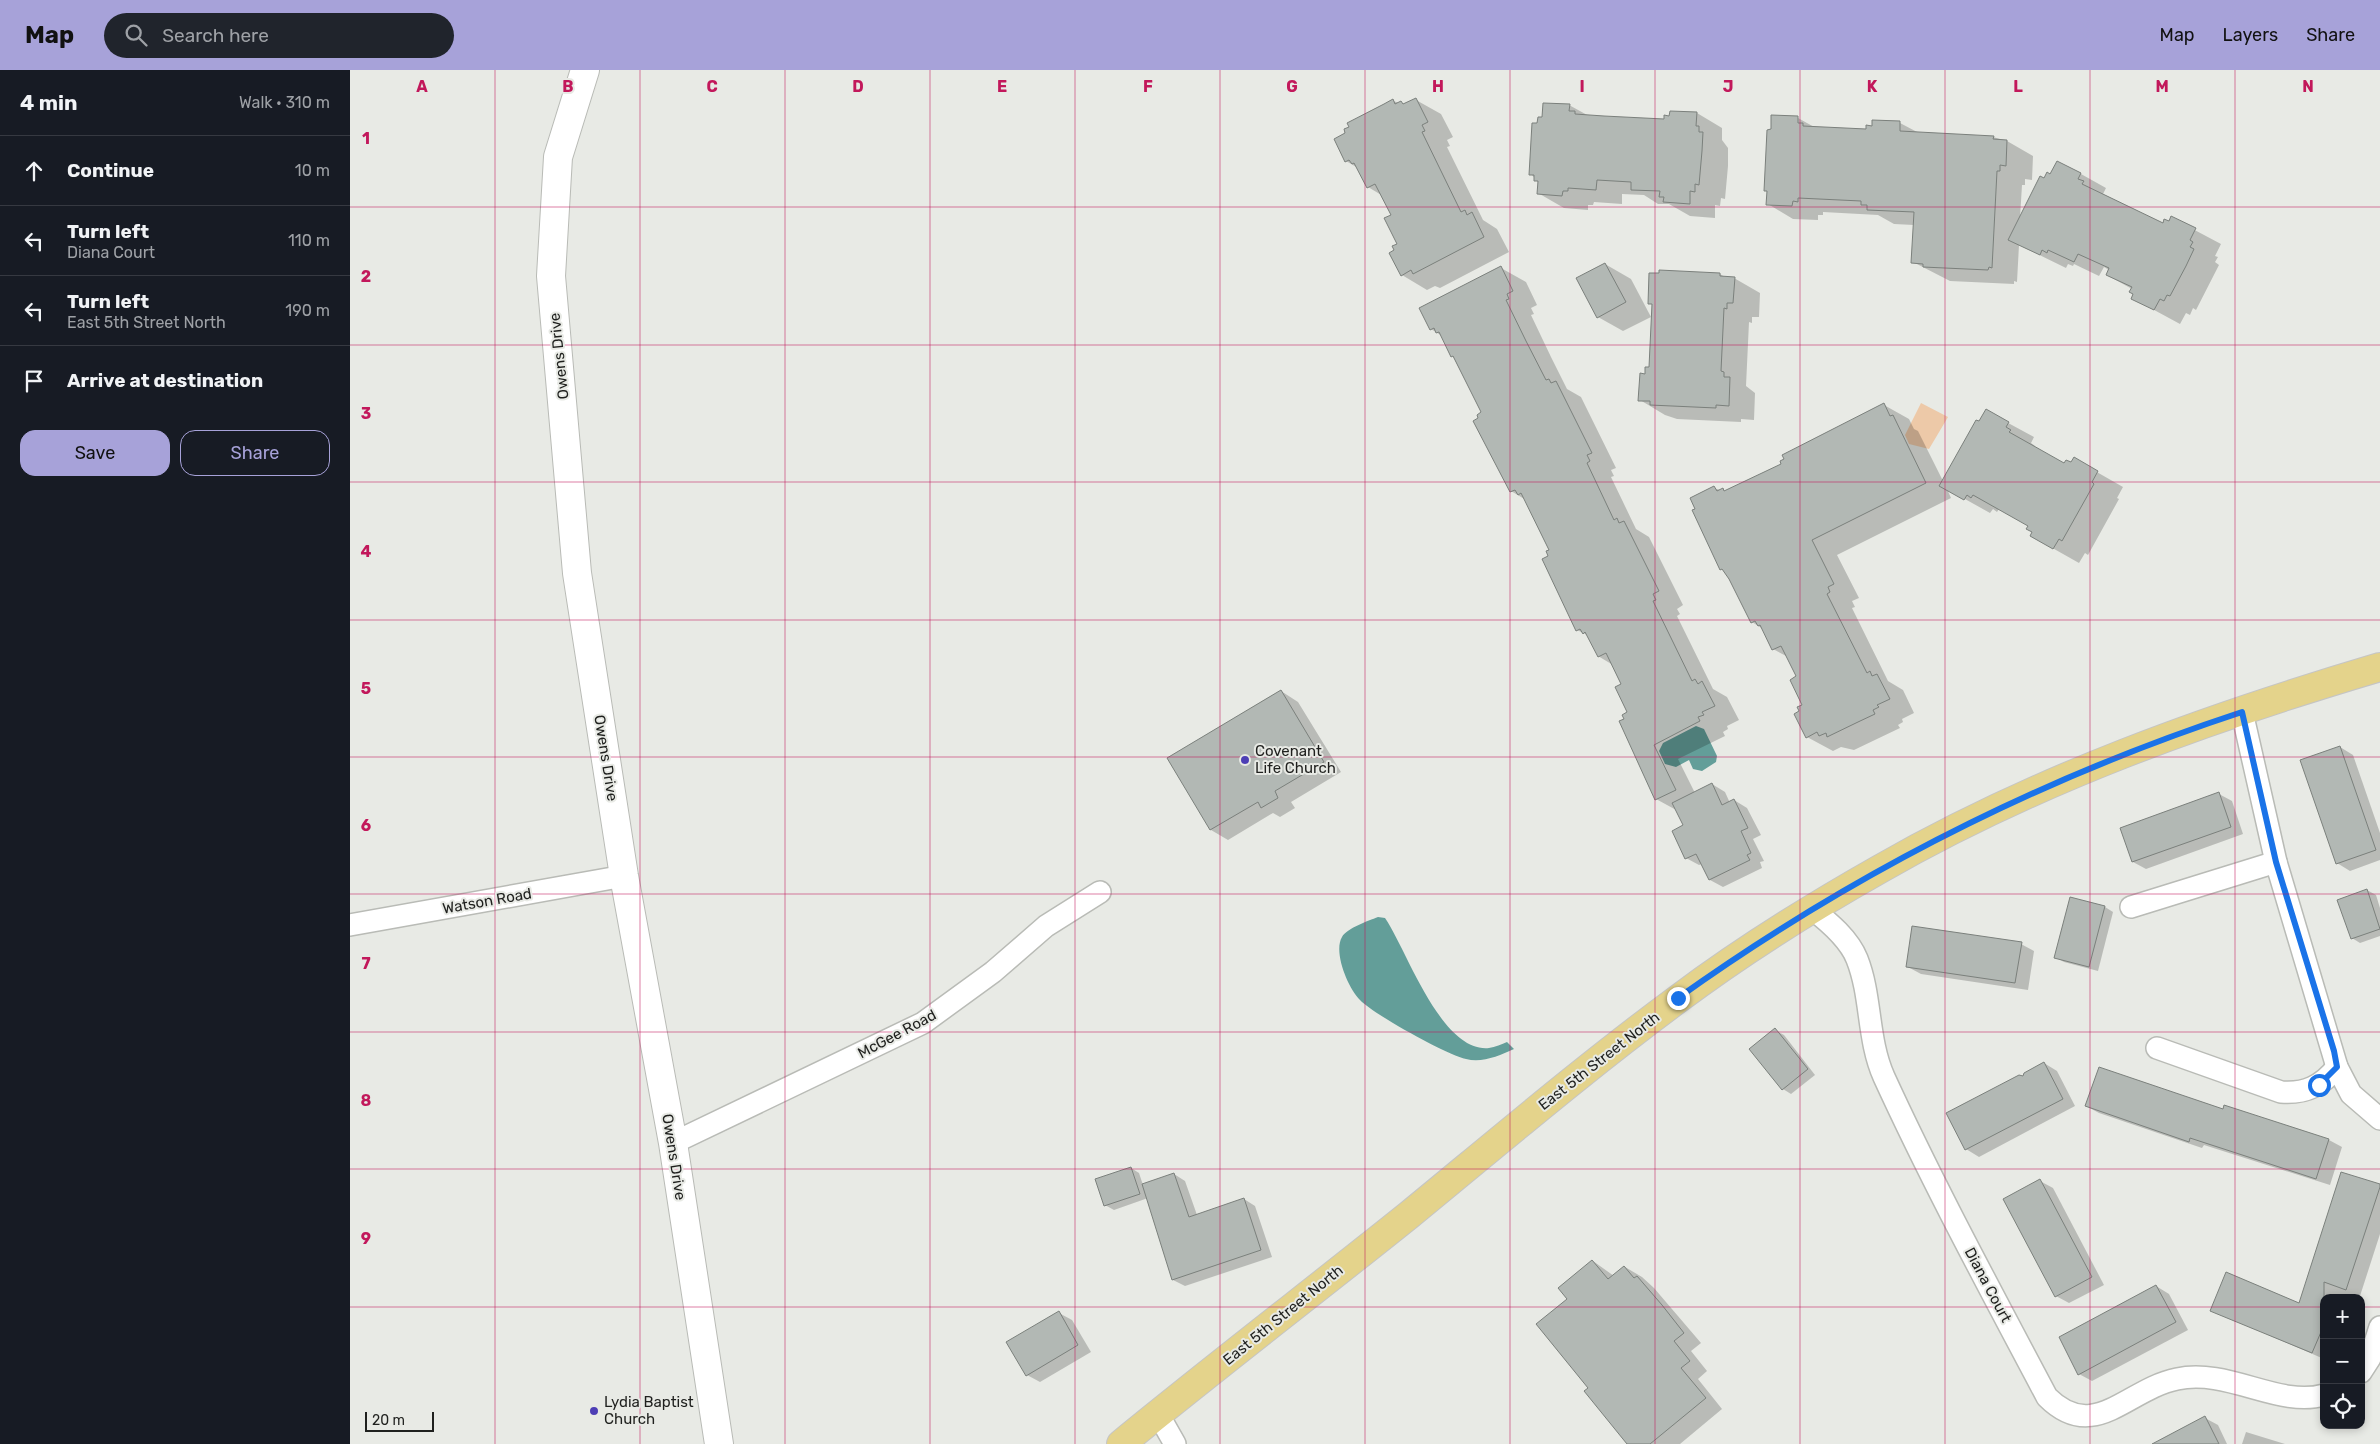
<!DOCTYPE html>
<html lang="en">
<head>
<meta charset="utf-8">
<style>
	:root { --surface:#171b24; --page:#20242c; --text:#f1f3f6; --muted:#9ea1a6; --line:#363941; --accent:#a7a2d9 }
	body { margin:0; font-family:Rubik,sans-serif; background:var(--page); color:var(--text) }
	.controls { position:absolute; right:15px; bottom:15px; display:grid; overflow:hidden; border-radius:10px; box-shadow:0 2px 8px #0003 }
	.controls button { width:45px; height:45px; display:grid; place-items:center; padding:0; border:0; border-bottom:1px solid var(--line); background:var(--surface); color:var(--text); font:25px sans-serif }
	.scale { position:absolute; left:15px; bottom:12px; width:69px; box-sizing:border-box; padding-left:5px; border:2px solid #1f201e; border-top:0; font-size:14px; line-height:18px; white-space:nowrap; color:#1f201e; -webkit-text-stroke:4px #e8eae5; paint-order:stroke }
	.stop { position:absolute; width:15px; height:15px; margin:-11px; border:4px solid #1a73e8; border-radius:50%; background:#fff }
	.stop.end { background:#1a73e8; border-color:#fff; box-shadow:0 1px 5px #0008 }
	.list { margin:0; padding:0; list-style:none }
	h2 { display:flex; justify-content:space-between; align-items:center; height:65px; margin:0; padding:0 20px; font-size:21px }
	h2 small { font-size:16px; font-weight:400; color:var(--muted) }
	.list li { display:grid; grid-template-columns:32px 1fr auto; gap:15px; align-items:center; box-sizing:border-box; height:70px; padding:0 20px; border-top:1px solid var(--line) }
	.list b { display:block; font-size:19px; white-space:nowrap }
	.list p { margin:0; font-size:16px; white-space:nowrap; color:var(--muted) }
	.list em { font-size:16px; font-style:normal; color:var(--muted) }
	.actions { display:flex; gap:10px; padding:15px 20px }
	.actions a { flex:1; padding:11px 0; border:1px solid var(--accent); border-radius:15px; text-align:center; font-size:18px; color:var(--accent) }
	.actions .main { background:var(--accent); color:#111 }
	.icon { flex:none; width:28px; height:28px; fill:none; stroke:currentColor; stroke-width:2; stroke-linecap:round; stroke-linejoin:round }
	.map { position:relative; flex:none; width:2030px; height:1374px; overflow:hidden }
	header { display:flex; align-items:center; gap:30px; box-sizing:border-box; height:70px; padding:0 25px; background:var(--accent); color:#111 }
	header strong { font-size:24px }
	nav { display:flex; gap:28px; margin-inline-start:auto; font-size:18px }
	.search { width:350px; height:45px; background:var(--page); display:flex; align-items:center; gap:12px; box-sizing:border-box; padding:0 18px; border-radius:28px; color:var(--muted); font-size:19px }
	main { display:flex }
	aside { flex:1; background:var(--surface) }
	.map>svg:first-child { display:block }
	.green { fill:#edc9a8 }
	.water { fill:#639e99 }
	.shadow { fill:#0003 }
	.building { fill:#b2b8b4; stroke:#7b807c }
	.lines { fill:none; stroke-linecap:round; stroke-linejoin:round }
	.minor-casing { stroke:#b9bbb6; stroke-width:24 }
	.tertiary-casing { stroke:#b9bbb6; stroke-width:30 }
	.primary-casing { stroke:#c5c5c4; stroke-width:30 }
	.minor { stroke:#fff; stroke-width:21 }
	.tertiary { stroke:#fff; stroke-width:28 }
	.primary { stroke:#e4d38b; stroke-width:28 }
	.route { stroke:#1a73e8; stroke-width:6 }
	.grid { fill:none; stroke:#c2185b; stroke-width:1; stroke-opacity:0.55 }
	.poi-dot { fill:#4d3eb5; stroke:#e8eae5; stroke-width:2 }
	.labels { text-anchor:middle; stroke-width:4; stroke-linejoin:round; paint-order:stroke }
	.street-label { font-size:15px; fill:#1f201e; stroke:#e8eae5 }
	.poi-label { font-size:15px; fill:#1f201e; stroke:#e8eae5; text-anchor:start }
	.grid-label { font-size:16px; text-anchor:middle; font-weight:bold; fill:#c2185b; stroke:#e8eae5; stroke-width:4; stroke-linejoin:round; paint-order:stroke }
</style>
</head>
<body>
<header>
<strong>Map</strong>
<div class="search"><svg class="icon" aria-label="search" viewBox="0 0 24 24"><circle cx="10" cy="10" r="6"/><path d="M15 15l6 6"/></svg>Search here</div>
<nav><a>Map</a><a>Layers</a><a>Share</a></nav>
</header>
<main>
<aside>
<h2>4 min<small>Walk · 310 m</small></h2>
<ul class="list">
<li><svg class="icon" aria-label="ahead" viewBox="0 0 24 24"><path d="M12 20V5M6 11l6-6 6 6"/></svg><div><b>Continue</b></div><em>10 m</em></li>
<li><svg class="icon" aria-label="left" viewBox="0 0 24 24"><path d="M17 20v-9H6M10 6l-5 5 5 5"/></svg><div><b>Turn left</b><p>Diana Court</p></div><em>110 m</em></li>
<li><svg class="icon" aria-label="left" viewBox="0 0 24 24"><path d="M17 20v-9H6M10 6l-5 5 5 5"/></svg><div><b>Turn left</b><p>East 5th Street North</p></div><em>190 m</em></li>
<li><svg class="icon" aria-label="arrive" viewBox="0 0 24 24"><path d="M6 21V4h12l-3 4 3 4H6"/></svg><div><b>Arrive at destination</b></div></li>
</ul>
<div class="actions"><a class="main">Save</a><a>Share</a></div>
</aside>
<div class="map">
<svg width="2030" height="1374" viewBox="0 0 2030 1374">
	<rect width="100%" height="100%" fill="#e8eae5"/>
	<!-- green -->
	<polygon class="green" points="1571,333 1598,347 1579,379 1559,374 1555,365"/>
	<!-- water -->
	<g class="water">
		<polygon points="1346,656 1354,659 1367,686 1366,692 1352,701 1343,699 1339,690 1326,697 1315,694 1309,681 1313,673"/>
		<path d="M 1028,847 L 1035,848 C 1057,880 1091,983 1139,978 C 1145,977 1152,974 1157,972 L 1164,979 C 1149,986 1132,993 1116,989 C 1097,985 1023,944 1010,930 C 998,918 983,882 992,867 C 997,858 1018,851 1028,847 Z"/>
	</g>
	<!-- shadow -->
	<g class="shadow">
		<polygon points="1066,30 1091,44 1103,67 1097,70 1100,76 1097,77 1133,150 1147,159 1159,182 1090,218 1085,216 1077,220 1052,205 1046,181 1049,175 1042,145 1033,126 1018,117 1008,98 996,91 1043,31 1056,35"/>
		<polygon points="1219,35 1239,46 1315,51 1347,43 1372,58 1372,70 1378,78 1378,96 1375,129 1371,128 1370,136 1365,135 1365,148 1340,146 1319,134 1308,134 1294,125 1272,124 1272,134 1244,132 1243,135 1238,135 1238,140 1214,138 1188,123 1189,113 1181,104 1188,54 1193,48"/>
		<polygon points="1448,48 1466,58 1517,61 1550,53 1569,63 1643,67 1657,71 1683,86 1682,110 1675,109 1675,115 1672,115 1670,148 1694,110 1701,106 1731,104 1756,118 1753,124 1813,154 1820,153 1822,148 1871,174 1865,186 1868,187 1865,192 1869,195 1846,240 1843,238 1840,245 1836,243 1830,254 1782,228 1784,224 1782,219 1757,205 1759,200 1754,197 1749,206 1724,194 1723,196 1718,194 1716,198 1669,175 1667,212 1664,211 1664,214 1600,211 1563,192 1564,155 1544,154 1528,145 1473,142 1473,145 1468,145 1468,150 1443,149 1418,134 1418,122 1415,120"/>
		<polygon points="1255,194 1281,209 1301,247 1273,261 1248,247"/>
		<polygon points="1151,198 1176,212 1187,235 1181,238 1184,244 1181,245 1201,287 1217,319 1231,327 1266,398 1261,400 1264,406 1261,407 1286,459 1299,467 1333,535 1327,539 1330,544 1327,546 1363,619 1377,627 1389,650 1377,656 1378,659 1373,662 1375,666 1328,689 1345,723 1362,714 1375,722 1380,733 1384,730 1397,738 1411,765 1403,769 1414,791 1410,792 1412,798 1373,817 1360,810 1352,794 1349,795 1336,788 1335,756 1328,741 1306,729 1276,650 1279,643 1273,614 1263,595 1248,586 1239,566 1227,560 1200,481 1176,430 1161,421 1133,343 1092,266 1081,259"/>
		<polygon points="1310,201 1370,204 1376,208 1384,208 1410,223 1409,247 1402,247 1402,253 1399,252 1396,316 1405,323 1404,350 1391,349 1391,352 1327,349 1315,345 1290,330 1296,305 1300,298 1303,235 1300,233"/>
		<polygon points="1534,335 1559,349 1564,359 1568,361 1593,411 1636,341 1684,367 1681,373 1685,376 1684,378 1715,395 1721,394 1724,389 1773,417 1767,428 1769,429 1738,485 1735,483 1729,493 1681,466 1684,462 1680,456 1649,439 1647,442 1643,439 1640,443 1597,419 1601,428 1487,485 1509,528 1502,531 1505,537 1502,538 1538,611 1553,620 1564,643 1552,649 1553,652 1548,655 1550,658 1504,680 1491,677 1483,681 1457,667 1454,636 1448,607 1438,587 1423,579 1413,559 1402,552 1375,501 1371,499 1364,418 1376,422 1433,395"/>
		<polygon points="931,621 948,632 991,702 941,732 945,738 930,747 923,743 878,770 861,760 819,688"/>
		<polygon points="1990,677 2003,685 2030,763 2030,790 2000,801 1987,793"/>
		<polygon points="1869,724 1882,731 1893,764 1796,799 1783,792 1771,759"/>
		<polygon points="2017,820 2026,825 2030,838 2030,866 2010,873 2002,868"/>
		<polygon points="1755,837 1763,842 1748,901 1714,892 1705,887"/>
		<polygon points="1671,874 1684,881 1678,920 1571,904 1558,897"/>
		<polygon points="1425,960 1434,965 1465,1005 1441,1024 1433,1019"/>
		<polygon points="1694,993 1707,1001 1725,1036 1629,1087 1616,1079 1674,1007"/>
		<polygon points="1736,1036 1873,1041 1875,1037 1979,1070 1992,1077 1980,1115 1854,1075 1852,1078 1749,1043"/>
		<polygon points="781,1098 789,1103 793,1115 824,1104 835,1111 847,1145 894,1129 905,1136 922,1187 835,1216 823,1210 798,1128 764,1140 755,1135"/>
		<polygon points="1690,1111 1703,1118 1754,1215 1719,1233 1706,1226"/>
		<polygon points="2030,1116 2030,1164 2010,1226 2003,1224 2001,1228 1974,1228 1974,1289 1861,1240 1949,1234"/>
		<polygon points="1243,1191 1264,1206 1275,1197 1292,1207 1304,1218 1351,1273 1341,1281 1357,1301 1348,1309 1372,1339 1330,1374 1278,1374 1240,1318 1219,1229"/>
		<polygon points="1806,1216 1819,1224 1838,1260 1742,1311 1729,1304"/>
		<polygon points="709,1243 722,1250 741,1282 690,1312 677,1305"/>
		<polygon points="1855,1348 1868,1355 1877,1374 1804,1374"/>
		<polygon points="1896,1362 1935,1374 1892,1374"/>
	</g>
	<!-- building -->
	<g class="building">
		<polygon points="1066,28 1078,52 1072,55 1075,61 1072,62 1111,142 1115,140 1117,145 1122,142 1134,167 1063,204 1061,200 1051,206 1039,183 1044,180 1042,176 1047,174 1034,148 1041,145 1025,114 1017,118 1004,93 1002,94 999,90 995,92 984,69 995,63 994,59 999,57 997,53 1034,34 1043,29 1045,34 1051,31 1053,34"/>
		<polygon points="1193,33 1220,34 1219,41 1225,41 1225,44 1254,46 1314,49 1314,45 1319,46 1320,41 1347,42 1346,56 1349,56 1349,62 1353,62 1352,81 1349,115 1345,114 1345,122 1340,121 1340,134 1313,132 1314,127 1309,127 1310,121 1281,120 1281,112 1247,110 1246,120 1218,118 1218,121 1213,121 1212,126 1187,124 1188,111 1184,111 1184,105 1179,105 1182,53 1187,53 1188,47 1192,47"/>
		<polygon points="1421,45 1448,46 1448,53 1453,53 1453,56 1516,59 1516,55 1522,56 1522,50 1550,51 1550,61 1644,66 1643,69 1657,70 1656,96 1650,95 1650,101 1647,101 1642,198 1639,197 1638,200 1573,197 1573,194 1561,193 1564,142 1517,140 1517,135 1511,135 1511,131 1448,128 1448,132 1443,131 1442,136 1416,135 1417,121 1414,121 1417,60 1421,59"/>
		<polygon points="1707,91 1731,103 1728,109 1734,111 1732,114 1813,153 1814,149 1819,151 1821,146 1846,158 1840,170 1843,172 1840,177 1844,179 1836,196 1820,226 1817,225 1814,231 1810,229 1804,240 1781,229 1783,224 1779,222 1782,217 1756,205 1759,198 1728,184 1724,192 1698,180 1697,183 1692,180 1690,185 1658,170 1690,106 1694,108 1697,102 1700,104"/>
		<polygon points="1255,193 1276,232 1247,248 1226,208"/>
		<polygon points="1151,196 1163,221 1157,224 1159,229 1156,230 1176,271 1196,310 1199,309 1201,313 1206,311 1242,383 1237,385 1240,391 1237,393 1264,450 1267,448 1269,453 1274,451 1309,521 1303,524 1306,530 1303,531 1342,611 1345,609 1348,614 1352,611 1365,636 1352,642 1354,645 1348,647 1350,651 1304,675 1326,720 1305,730 1269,651 1274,649 1272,645 1277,642 1265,617 1271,614 1256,583 1248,587 1235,562 1233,564 1230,559 1226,561 1192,489 1198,486 1196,481 1199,480 1171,423 1168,425 1165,420 1160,422 1123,351 1128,348 1127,345 1131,342 1103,286 1101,287 1089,262 1086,263 1084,258 1080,260 1069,238"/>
		<polygon points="1309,200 1370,203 1370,206 1385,207 1383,233 1377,233 1377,239 1374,238 1371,301 1374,302 1374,307 1380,307 1379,336 1366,335 1366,338 1300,335 1300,331 1288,331 1290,303 1295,304 1295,297 1299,297 1302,234 1298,234 1299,203 1309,203"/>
		<polygon points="1534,333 1540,346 1543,345 1576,413 1462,470 1484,514 1478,517 1480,522 1477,524 1517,603 1520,601 1522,606 1527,604 1540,629 1527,635 1529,637 1523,640 1525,644 1508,652 1477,667 1476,663 1469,666 1467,662 1456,668 1444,644 1449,641 1447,637 1452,635 1440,610 1446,606 1431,576 1422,580 1410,555 1408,556 1405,551 1401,553 1379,509 1372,499 1370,500 1342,440 1345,439 1340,428 1364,416 1367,421 1373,418 1374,421 1431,394 1430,391 1434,389 1432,385"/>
		<polygon points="1636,339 1659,352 1656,357 1661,360 1659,362 1714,393 1716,390 1721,392 1724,387 1748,401 1742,412 1744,414 1712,471 1709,469 1703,479 1680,466 1682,462 1676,459 1678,456 1623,425 1621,428 1617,425 1614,430 1589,416 1626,350 1629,351"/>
		<polygon points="931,620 974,692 925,721 928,728 911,738 908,732 860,760 817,688"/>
		<polygon points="1990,676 2026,780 1986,794 1950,690"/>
		<polygon points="1362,713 1372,735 1384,729 1398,758 1391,761 1401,783 1397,785 1400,790 1359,810 1346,784 1335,789 1322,761 1333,755 1322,733"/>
		<polygon points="1869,722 1881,757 1782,792 1770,758"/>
		<polygon points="2017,819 2030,859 2001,869 1987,830"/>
		<polygon points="1720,827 1755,836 1739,897 1704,888"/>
		<polygon points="1562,856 1672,872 1665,913 1556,897"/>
		<polygon points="1425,958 1458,999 1432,1020 1399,979"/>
		<polygon points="1694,992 1713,1029 1615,1080 1596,1043 1669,1005 1673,1006 1674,1003"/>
		<polygon points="1749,997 1873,1039 1874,1035 1979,1069 1966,1109 1840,1068 1839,1072 1735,1036"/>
		<polygon points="781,1097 790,1124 754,1136 745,1109"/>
		<polygon points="1991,1102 2030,1114 2030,1117 1996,1220 1974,1212 1974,1255 1962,1283 1860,1241 1876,1202 1949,1233"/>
		<polygon points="824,1103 839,1147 894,1128 911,1180 822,1210 792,1114"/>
		<polygon points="1690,1109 1742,1207 1705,1227 1653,1129"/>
		<polygon points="1242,1190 1258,1209 1274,1196 1284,1208 1287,1206 1312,1235 1334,1263 1324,1271 1340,1291 1331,1298 1356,1328 1300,1374 1277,1374 1234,1321 1238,1318 1186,1254 1217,1229 1208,1218"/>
		<polygon points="1806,1215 1826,1252 1728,1305 1709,1267"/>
		<polygon points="709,1241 728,1275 676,1306 656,1272"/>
		<polygon points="1855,1346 1869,1374 1802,1374"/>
	</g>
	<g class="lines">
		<defs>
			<g id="minor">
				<polyline points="1892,642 1926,792 1987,997 2001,1024 2030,1049"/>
				<polyline points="1781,837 1926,792"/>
				<path d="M 1462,839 C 1479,852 1499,869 1507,889 C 1522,927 1517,969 1534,1007 C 1584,1116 1641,1221 1697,1327 C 1744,1374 1777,1319 1827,1309 C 1878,1298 1929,1338 1974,1325"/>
				<polyline points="0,855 274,806"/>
				<path d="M 1807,978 L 1931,1022 C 1955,1024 1972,1016 1987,997"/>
				<polyline points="323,1073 573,953 643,902 696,856 750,822"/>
				<polyline points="2011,1302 2020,1288 2030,1257"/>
				<polyline points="808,1344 825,1374"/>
			</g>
			<polyline id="tertiary" points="235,0 208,87 201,206 227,503 274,806 323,1073 369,1374"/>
			<path id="primary" d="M 771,1374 C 866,1296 963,1222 1059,1145 C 1148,1072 1236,997 1328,929 C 1392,881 1461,838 1530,799 C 1687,709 1858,648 2030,597"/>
		</defs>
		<!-- minor casing -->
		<use href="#minor" class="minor-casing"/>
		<!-- tertiary casing -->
		<use href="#tertiary" class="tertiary-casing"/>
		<!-- primary casing -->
		<use href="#primary" class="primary-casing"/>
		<!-- minor -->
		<use href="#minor" class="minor"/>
		<!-- tertiary -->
		<use href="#tertiary" class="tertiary"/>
		<!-- primary -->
		<use href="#primary" class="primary"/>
	</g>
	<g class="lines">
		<!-- route -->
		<path class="route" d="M 1328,928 C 1503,803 1688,709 1892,642 L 1926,792 L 1984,981 L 1987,997 L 1969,1015"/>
	</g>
	<!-- grid -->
	<path class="grid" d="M 145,0 L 145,1374M 290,0 L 290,1374M 435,0 L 435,1374M 580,0 L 580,1374M 725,0 L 725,1374M 870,0 L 870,1374M 1015,0 L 1015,1374M 1160,0 L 1160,1374M 1305,0 L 1305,1374M 1450,0 L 1450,1374M 1595,0 L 1595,1374M 1740,0 L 1740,1374M 1885,0 L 1885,1374M 0,137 L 2030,137M 0,275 L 2030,275M 0,412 L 2030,412M 0,550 L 2030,550M 0,687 L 2030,687M 0,824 L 2030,824M 0,962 L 2030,962M 0,1099 L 2030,1099M 0,1237 L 1974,1237M 2011,1237 L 2030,1237"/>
	<!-- markers -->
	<g class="poi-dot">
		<circle cx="895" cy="690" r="5"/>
		<circle cx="244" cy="1341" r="5"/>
	</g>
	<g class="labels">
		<!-- street labels -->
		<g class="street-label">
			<text transform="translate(209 286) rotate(-96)" y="5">Owens Drive</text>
			<text transform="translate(256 688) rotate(81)" y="5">Owens Drive</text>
			<text transform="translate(137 831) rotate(-10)" y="5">Watson Road</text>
			<text transform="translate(547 964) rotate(-28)" y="5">McGee Road</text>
			<text transform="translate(1249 991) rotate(-38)" y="5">East 5th Street North</text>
			<text transform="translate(324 1087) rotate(81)" y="5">Owens Drive</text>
			<text transform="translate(1638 1215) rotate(62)" y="5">Diana Court</text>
			<text transform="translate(933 1245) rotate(-39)" y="5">East 5th Street North</text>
		</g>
		<!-- poi labels -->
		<g class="poi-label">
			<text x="905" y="686">Covenant<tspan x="905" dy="17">Life Church</tspan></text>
			<text x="254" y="1337">Lydia Baptist<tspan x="254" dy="17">Church</tspan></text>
		</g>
	</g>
	<g class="grid-label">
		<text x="72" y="22">A</text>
		<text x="218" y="22">B</text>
		<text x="362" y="22">C</text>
		<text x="508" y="22">D</text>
		<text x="652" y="22">E</text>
		<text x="798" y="22">F</text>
		<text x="942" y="22">G</text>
		<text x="1088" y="22">H</text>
		<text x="1232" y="22">I</text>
		<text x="1378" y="22">J</text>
		<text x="1522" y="22">K</text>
		<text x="1668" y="22">L</text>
		<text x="1812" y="22">M</text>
		<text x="1958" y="22">N</text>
		<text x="16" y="74">1</text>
		<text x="16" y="212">2</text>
		<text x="16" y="349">3</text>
		<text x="16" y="487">4</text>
		<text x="16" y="624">5</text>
		<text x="16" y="761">6</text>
		<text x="16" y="899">7</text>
		<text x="16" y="1036">8</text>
		<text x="16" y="1174">9</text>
	</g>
</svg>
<div class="controls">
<button>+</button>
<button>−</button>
<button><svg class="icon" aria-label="locate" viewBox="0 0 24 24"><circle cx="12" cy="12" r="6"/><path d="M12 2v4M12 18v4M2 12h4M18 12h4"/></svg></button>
</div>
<div class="scale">20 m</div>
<div class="stop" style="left:1969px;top:1015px"></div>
<div class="stop end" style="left:1328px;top:928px"></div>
</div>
</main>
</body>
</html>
